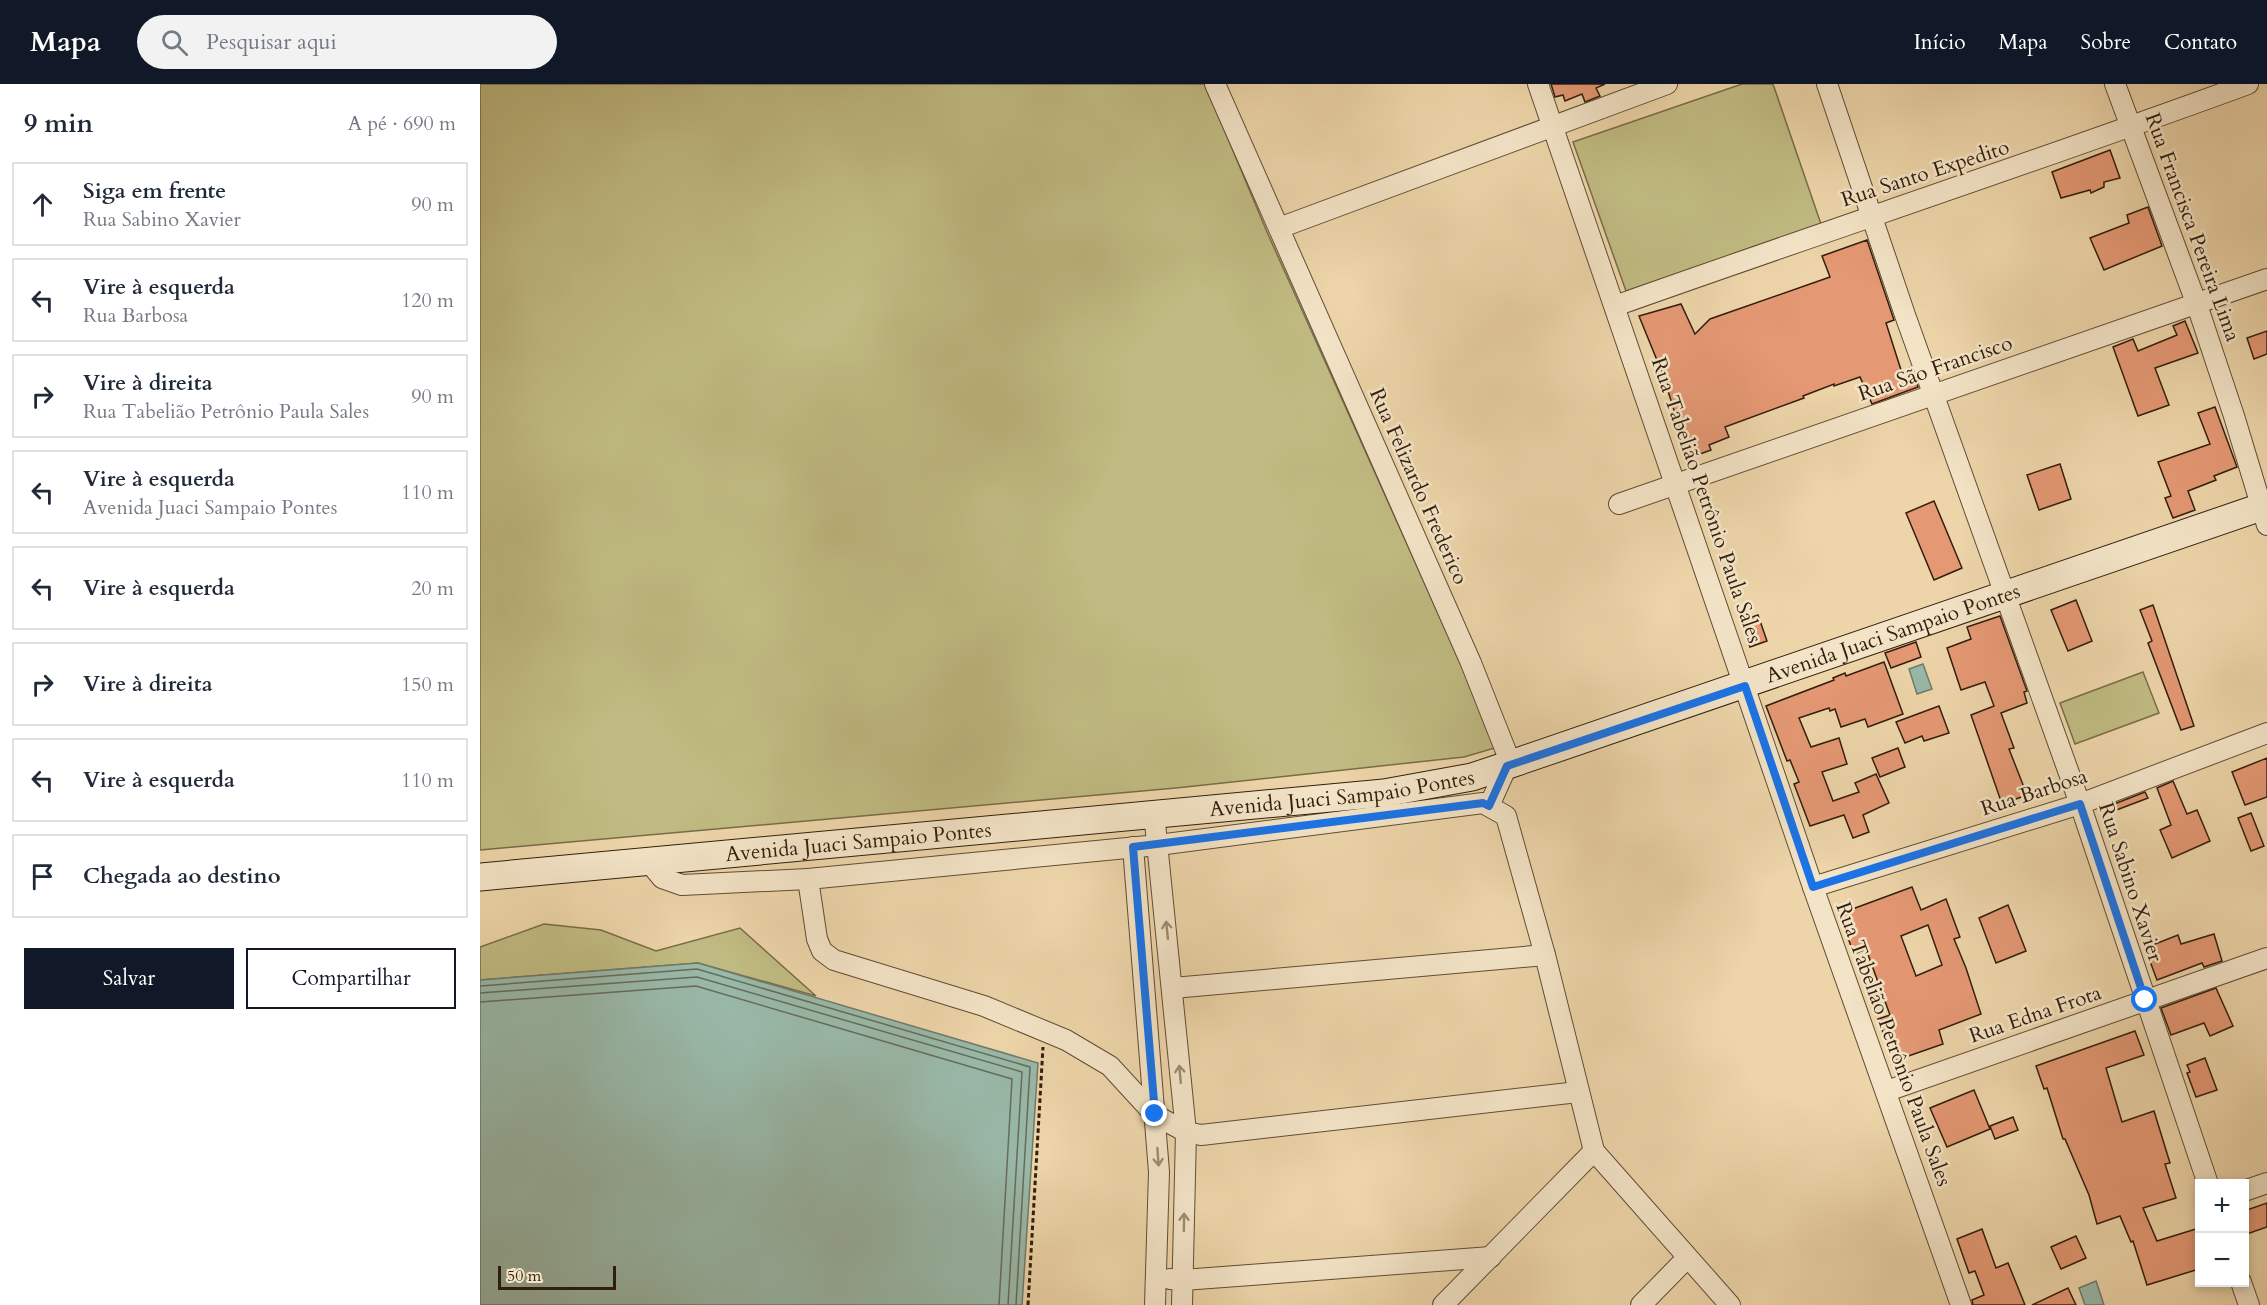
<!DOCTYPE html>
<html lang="pt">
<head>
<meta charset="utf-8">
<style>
	:root { --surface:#fff; --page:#f2f2f3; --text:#1f2937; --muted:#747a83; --line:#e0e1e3; --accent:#111827 }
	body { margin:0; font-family:Cardo,serif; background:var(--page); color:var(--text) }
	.controls { position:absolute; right:18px; bottom:18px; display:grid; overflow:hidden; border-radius:0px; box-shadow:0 3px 9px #0003 }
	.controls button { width:54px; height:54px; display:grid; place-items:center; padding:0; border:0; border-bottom:2px solid var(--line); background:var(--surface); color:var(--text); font:30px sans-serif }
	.scale { position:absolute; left:18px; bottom:15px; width:118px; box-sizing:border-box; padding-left:6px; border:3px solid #321e0d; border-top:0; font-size:16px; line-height:21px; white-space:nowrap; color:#321e0d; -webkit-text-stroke:4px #f3e4c7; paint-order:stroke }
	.stop { position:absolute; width:18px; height:18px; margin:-14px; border:4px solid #1a73e8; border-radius:50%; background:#fff }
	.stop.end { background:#1a73e8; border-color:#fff; box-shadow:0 2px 6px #0008 }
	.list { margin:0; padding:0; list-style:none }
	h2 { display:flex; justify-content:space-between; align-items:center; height:78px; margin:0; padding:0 24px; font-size:26px }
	h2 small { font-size:20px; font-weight:400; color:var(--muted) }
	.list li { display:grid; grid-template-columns:39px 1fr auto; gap:18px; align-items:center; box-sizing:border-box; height:84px; margin:0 12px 12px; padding:0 12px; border:2px solid var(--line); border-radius:0px }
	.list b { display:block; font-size:22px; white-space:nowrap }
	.list p { margin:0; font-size:20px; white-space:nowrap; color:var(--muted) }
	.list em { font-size:20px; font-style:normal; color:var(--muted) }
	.actions { display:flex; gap:12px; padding:18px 24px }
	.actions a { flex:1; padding:14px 0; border:2px solid var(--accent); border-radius:0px; text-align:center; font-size:21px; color:var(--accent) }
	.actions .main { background:var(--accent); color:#fff }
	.icon { flex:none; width:33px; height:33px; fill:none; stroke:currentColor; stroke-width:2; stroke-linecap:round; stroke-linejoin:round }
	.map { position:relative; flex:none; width:1787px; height:1221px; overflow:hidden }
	header { display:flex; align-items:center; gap:36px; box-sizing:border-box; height:84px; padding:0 30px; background:var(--accent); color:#fff }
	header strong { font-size:28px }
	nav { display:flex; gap:33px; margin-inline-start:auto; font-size:21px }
	.search { width:420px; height:54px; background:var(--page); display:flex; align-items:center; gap:15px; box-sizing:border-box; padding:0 21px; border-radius:33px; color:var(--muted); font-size:22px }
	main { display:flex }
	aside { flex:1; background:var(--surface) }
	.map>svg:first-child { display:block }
	.green { fill:#c0bb82; stroke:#796c48; stroke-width:1.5 }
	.water { fill:#99b9a9; stroke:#707b6b; stroke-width:1.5 }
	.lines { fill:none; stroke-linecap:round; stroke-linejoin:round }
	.shore { stroke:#666c5b; stroke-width:1.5 }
	.building { fill:#e49873; stroke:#321e0d; stroke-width:1.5; fill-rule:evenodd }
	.street-casing { stroke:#614c34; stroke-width:22 }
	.secondary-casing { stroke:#321e0d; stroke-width:29 }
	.path { stroke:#321e0d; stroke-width:3; stroke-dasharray:4.5 3; stroke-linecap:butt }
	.street { stroke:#f3e4c7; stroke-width:20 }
	.secondary { stroke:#f3e4c7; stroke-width:27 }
	.oneway { stroke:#9c8b73 }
	.route { stroke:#1a73e8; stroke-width:8 }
	.labels { text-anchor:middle; stroke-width:5; stroke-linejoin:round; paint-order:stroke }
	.street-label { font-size:21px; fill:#321e0d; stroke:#f3e4c7 }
</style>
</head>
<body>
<header>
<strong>Mapa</strong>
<div class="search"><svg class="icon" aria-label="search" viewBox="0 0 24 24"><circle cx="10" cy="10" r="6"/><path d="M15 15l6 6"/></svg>Pesquisar aqui</div>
<nav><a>Início</a><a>Mapa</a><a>Sobre</a><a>Contato</a></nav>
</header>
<main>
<aside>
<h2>9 min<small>A pé · 690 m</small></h2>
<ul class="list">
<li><svg class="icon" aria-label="ahead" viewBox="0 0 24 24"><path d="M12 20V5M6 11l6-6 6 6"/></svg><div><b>Siga em frente</b><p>Rua Sabino Xavier</p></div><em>90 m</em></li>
<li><svg class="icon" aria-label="left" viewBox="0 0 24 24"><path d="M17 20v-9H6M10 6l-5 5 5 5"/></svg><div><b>Vire à esquerda</b><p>Rua Barbosa</p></div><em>120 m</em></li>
<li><svg class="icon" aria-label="right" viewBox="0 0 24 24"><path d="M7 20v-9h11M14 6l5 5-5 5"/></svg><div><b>Vire à direita</b><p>Rua Tabelião Petrônio Paula Sales</p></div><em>90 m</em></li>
<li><svg class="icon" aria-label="left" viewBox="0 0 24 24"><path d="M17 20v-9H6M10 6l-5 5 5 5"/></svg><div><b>Vire à esquerda</b><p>Avenida Juaci Sampaio Pontes</p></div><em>110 m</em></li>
<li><svg class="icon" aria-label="left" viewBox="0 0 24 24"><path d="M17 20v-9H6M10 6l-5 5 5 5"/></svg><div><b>Vire à esquerda</b></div><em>20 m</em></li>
<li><svg class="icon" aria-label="right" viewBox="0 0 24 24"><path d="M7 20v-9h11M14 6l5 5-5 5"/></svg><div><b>Vire à direita</b></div><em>150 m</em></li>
<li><svg class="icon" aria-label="left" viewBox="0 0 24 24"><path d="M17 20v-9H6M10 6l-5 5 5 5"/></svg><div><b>Vire à esquerda</b></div><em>110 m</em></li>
<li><svg class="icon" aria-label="arrive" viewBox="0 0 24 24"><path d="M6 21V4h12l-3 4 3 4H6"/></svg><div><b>Chegada ao destino</b></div></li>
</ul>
<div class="actions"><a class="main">Salvar</a><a>Compartilhar</a></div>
</aside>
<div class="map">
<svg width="1787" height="1221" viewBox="0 0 1787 1221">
	<rect width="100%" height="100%" fill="#edd5a9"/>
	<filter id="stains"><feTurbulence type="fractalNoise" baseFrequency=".00333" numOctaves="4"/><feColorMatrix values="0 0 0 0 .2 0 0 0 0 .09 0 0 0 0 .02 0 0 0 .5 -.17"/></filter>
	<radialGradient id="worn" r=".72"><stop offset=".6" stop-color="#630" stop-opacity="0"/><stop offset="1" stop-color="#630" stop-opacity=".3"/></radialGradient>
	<!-- green -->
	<g class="green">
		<polygon points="0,0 725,0 787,148 1018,663 984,673 696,704 0,766"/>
		<polygon points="1262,0 1293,0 1341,140 1146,207 1093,58"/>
		<polygon points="1663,588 1679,629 1595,660 1580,619"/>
		<polygon points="64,840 121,846 176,867 260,844 336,912 218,879 0,896 0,863"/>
	</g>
	<!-- water -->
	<g class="water">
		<polygon points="1443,580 1452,605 1437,610 1429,585"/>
		<polygon points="218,879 558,979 542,1221 0,1221 0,896"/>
		<polygon points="1616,1197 1624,1221 1605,1221 1599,1204"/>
	</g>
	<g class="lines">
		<!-- shore -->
		<g class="shore">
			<polyline points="0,902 217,885 550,983 536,1221"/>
			<polyline points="0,909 217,893 542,988 528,1221"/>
			<polyline points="0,918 216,902 532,995 519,1221"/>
		</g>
	</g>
	<!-- building -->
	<g class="building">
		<polygon points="1071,0 1125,0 1116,4 1120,12 1105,18 1102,10 1085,17 1083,11 1075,13"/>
		<polygon points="1630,66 1640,94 1624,98 1624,103 1611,109 1610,106 1581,114 1572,88"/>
		<polygon points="1668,123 1682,162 1624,186 1610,154 1649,139 1647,131"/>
		<polygon points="1387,156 1414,236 1406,239 1422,289 1431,283 1438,303 1392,320 1380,293 1354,302 1354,300 1323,312 1324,314 1245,343 1249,353 1229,361 1231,366 1209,374 1183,291 1159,232 1201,220 1215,250 1230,235 1350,193 1342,172"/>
		<polygon points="1705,237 1718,269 1675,284 1689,321 1658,332 1633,263 1653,255 1658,267 1697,251 1693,242"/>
		<polygon points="1787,247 1787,270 1774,275 1767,254"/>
		<polygon points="1735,323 1757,383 1734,392 1736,396 1708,407 1715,426 1693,434 1685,414 1691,412 1678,378 1730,360 1718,329"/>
		<polygon points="1580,380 1591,415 1559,426 1547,391"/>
		<polygon points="1454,417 1482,484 1454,496 1426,429"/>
		<polygon points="1596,516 1612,557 1588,567 1571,526"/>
		<polygon points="1673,521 1714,642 1701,646 1668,559 1672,557 1660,526"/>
		<polygon points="1278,531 1287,557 1270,563 1261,537"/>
		<polygon points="1520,532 1547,607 1544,608 1547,619 1521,629 1534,664 1529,665 1547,711 1522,720 1491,631 1514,622 1505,598 1481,606 1467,564 1491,555 1487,543"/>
		<polygon points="1436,558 1441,573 1411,584 1405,569"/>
		<polygon points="1404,578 1423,630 1388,643 1385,635 1361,643 1355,625 1350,627 1349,624 1319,634 1331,663 1359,654 1367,680 1342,688 1353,717 1379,708 1375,699 1396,690 1409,719 1383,731 1389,748 1373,754 1364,731 1330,742 1314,700 1319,698 1310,676 1307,677 1286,622 1354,596 1353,594 1365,589 1366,592"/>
		<polygon points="1459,622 1469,649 1444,657 1442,652 1425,659 1416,638"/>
		<polygon points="1418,664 1425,683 1400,693 1392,674"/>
		<polygon points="1787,674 1787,713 1765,721 1752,688"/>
		<polygon points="1693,697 1707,730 1717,726 1730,757 1692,774 1680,746 1691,741 1677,704"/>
		<polygon points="1665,708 1668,714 1626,730 1624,724"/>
		<polygon points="1771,729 1784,762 1771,767 1758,734"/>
		<path d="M 1432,803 L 1441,826 L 1466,815 L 1480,853 L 1474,855 L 1486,884 L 1501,930 L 1459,946 L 1463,960 L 1414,977 L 1398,935 L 1410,931 L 1386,865 L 1374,870 L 1359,830 ZM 1448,841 L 1462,881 L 1436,892 L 1421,852 Z"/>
		<polygon points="1528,821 1546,867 1516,879 1499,834"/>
		<polygon points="1734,850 1742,877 1724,883 1722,879 1677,896 1665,864 1698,851 1701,860"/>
		<polygon points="1736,904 1753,942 1730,952 1724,939 1691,951 1681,924"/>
		<polygon points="1655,947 1664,971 1626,984 1642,1038 1674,1027 1690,1079 1685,1080 1696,1114 1663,1124 1677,1157 1719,1144 1719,1185 1667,1201 1653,1157 1651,1158 1640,1132 1617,1140 1609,1111 1585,1055 1583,1055 1567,1004 1564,1005 1556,982"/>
		<polygon points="1725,974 1737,1006 1716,1013 1707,989 1710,988 1707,981"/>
		<polygon points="1494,1006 1510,1045 1467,1063 1450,1024"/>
		<polygon points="1533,1033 1538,1046 1515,1055 1510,1042"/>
		<polygon points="1787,1119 1787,1143 1764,1151 1764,1127"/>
		<polygon points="1502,1145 1516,1184 1528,1179 1545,1221 1493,1221 1492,1216 1504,1211 1495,1187 1489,1189 1477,1155"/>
		<polygon points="1596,1152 1606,1174 1581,1185 1571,1163"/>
		<polygon points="1588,1204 1596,1221 1552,1221"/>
	</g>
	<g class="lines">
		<defs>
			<g id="street">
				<polyline points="735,0 991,579 1031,680"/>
				<polyline points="1058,0 1333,803 1481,1221"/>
				<polyline points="1347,0 1425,231 1600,720 1728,1100"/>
				<polyline points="1635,0 1717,221 1754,332 1787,441"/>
				<polyline points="799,144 1187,0"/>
				<path d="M 1135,222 C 1346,147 1558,77 1768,0"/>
				<polyline points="1139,420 1787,195"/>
				<polyline points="1009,722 1027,682"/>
				<polyline points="674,729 706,1048 702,1221"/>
				<polyline points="653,763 679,1088 675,1221"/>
				<polyline points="168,777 182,794 202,801 328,795 678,761 1003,719 1026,732 1065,871 1114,1067 1250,1221"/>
				<polyline points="328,795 337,855 342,867 354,876 504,922 586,956 630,982 675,1031 706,1048 721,1051 1098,1008"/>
				<polyline points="1333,803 1600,720 1787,649"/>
				<polyline points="693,904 1065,871"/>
				<polyline points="1407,1007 1787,874"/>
				<polyline points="1764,1107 1787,1099"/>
				<polyline points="690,1195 703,1196 1011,1173"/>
				<polyline points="1761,1198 1769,1221"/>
				<polyline points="963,1221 1114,1067"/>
				<polyline points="1161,1221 1207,1174"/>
			</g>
			<g id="secondary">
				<path id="s1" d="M 0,793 L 904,709 L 992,693 L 1031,680 L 1787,421"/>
			</g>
		</defs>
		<!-- street casing -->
		<use href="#street" class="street-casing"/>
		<!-- secondary casing -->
		<use href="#secondary" class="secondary-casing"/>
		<!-- path -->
		<polyline class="path" points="548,1221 563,963"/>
		<!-- street -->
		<use href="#street" class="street"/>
		<!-- secondary -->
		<use href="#secondary" class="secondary"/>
	</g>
	<!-- one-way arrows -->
	<defs><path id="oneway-shaft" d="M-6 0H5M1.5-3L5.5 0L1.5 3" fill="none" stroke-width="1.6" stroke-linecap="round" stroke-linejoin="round" transform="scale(1.5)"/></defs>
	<g class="oneway">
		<use href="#oneway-shaft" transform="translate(687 846) rotate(-96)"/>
		<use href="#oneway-shaft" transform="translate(700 990) rotate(-95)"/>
		<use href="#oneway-shaft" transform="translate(678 1073) rotate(86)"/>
		<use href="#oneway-shaft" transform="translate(704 1138) rotate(-89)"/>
	</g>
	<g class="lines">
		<!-- route -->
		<polyline class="route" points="675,1030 653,763 1003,719 1009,722 1027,682 1265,602 1333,803 1600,720 1665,916"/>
	</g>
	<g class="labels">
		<!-- street labels -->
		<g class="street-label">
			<text transform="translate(1445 89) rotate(-18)" y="7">Rua Santo Expedito</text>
			<text transform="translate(1713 143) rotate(70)" y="7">Rua Francisca Pereira Lima</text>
			<text transform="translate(1455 284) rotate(-19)" y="7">Rua São Francisco</text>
			<text transform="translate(939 402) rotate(66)" y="7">Rua Felizardo Frederico</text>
			<text transform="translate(1227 416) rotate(71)" y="7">Rua Tabelião Petrônio Paula Sales</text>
			<text dy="7" stroke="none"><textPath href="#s1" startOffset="1442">Avenida Juaci Sampaio Pontes</textPath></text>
			<text dy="7" stroke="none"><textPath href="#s1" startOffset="866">Avenida Juaci Sampaio Pontes</textPath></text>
			<text transform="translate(1554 708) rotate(-18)" y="7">Rua Barbosa</text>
			<text dy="7" stroke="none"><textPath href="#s1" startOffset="380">Avenida Juaci Sampaio Pontes</textPath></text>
			<text transform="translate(1651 798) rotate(72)" y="7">Rua Sabino Xavier</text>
			<text transform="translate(1555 930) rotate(-19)" y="7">Rua Edna Frota</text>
			<text transform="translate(1414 960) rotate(70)" y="7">Rua Tabelião Petrônio Paula Sales</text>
		</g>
	</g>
	<rect width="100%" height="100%" filter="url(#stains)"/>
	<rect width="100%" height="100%" fill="url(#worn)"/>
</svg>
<div class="controls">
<button>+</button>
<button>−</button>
</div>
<div class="scale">50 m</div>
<div class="stop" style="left:1665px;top:916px"></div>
<div class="stop end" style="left:675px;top:1030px"></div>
</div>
</main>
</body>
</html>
